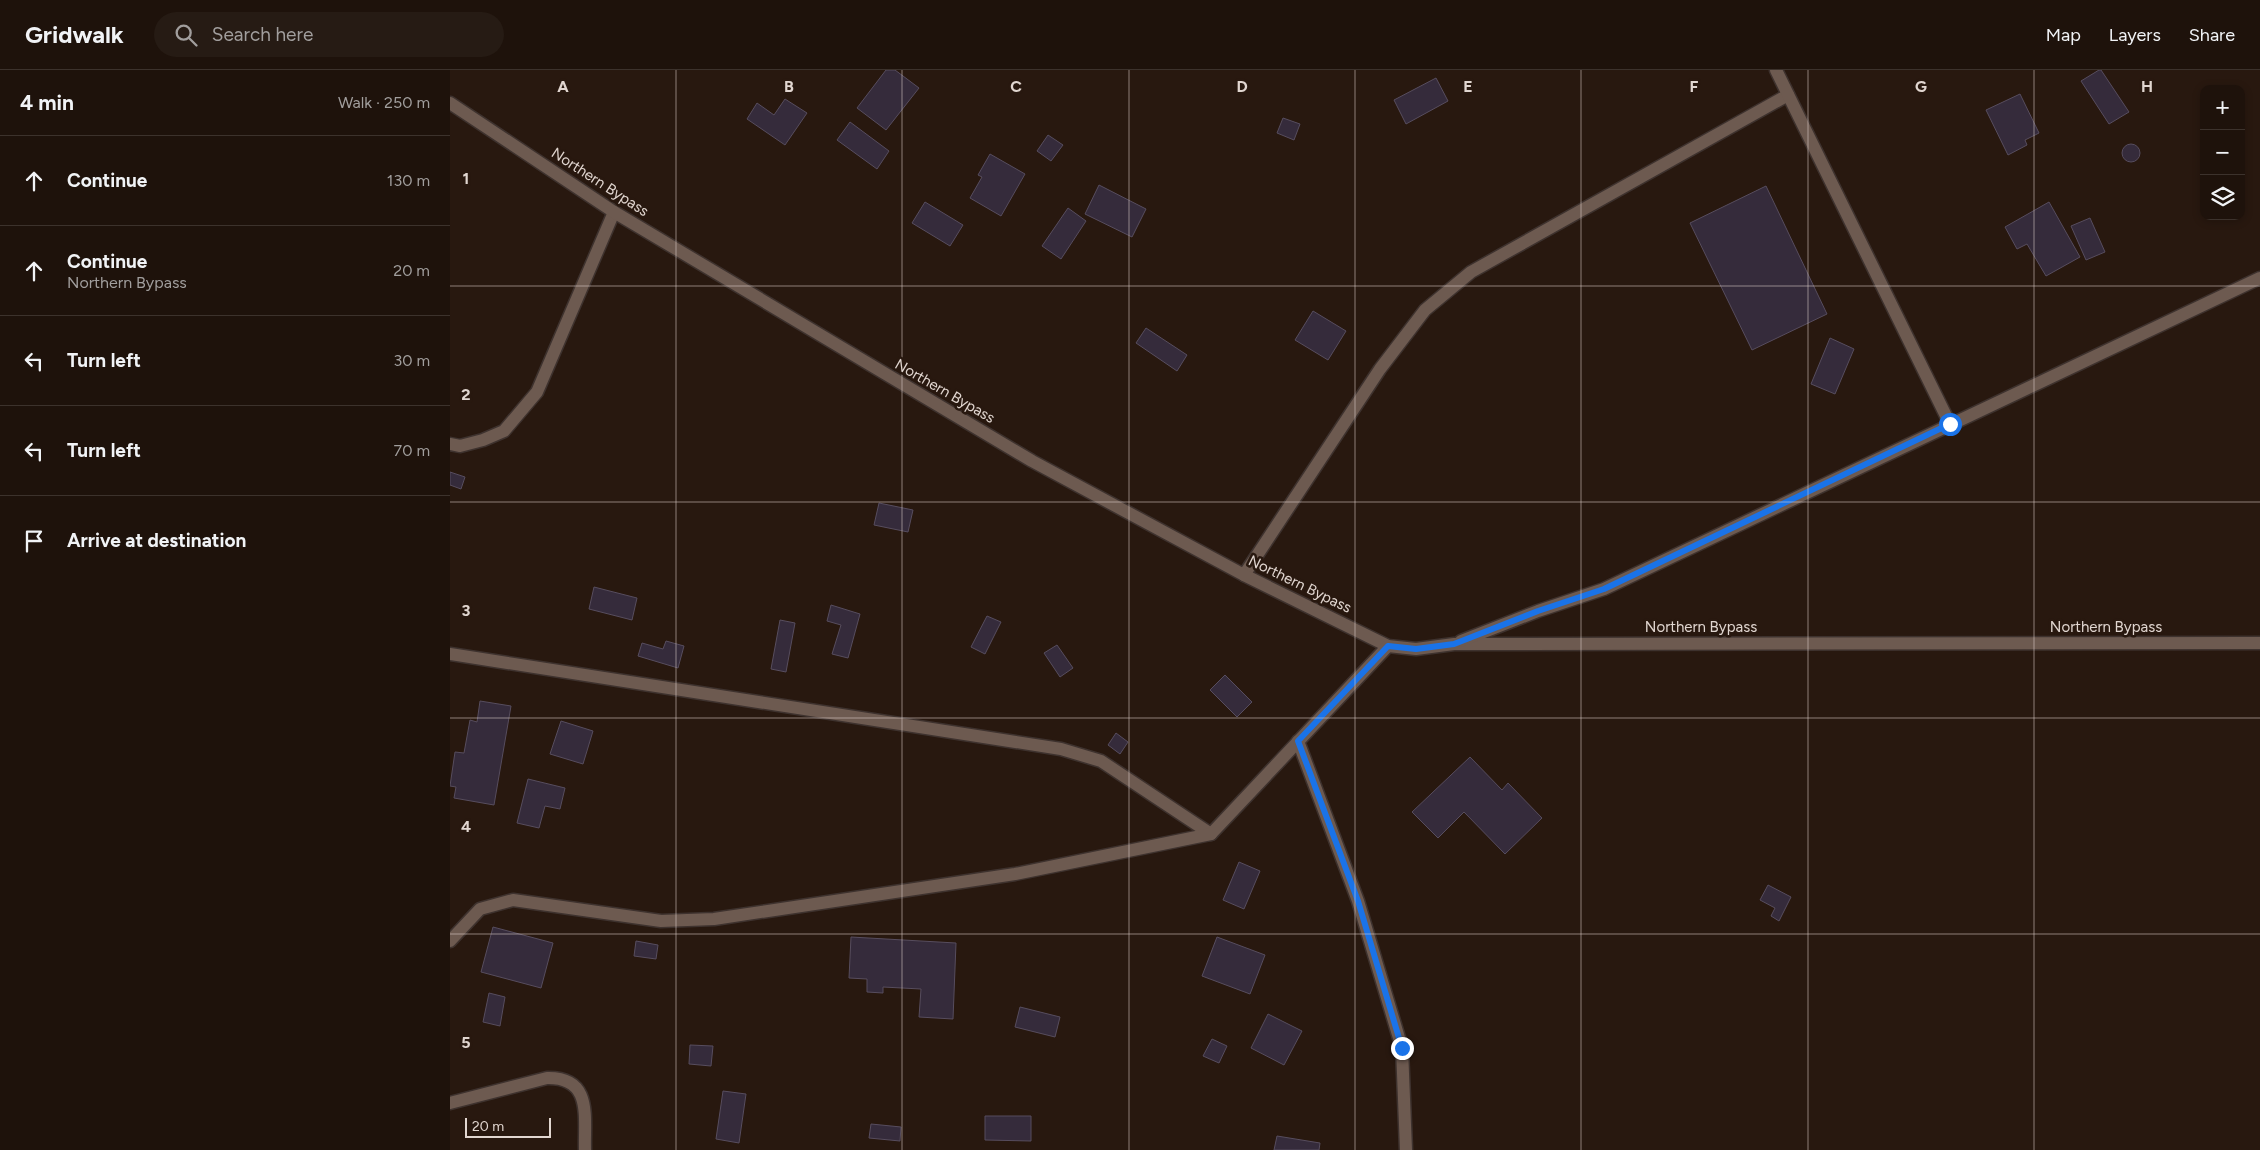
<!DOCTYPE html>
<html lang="en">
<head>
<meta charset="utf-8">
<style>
	:root { --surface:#1e120b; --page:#261b14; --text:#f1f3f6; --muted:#a19e9d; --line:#3c322c }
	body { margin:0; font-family:Figtree,sans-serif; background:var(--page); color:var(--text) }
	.controls { position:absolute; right:15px; top:15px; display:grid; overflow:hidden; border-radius:10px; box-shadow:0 2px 8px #0003 }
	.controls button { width:45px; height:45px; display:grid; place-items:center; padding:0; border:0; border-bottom:1px solid var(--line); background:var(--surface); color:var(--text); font:25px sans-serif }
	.scale { position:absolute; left:15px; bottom:12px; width:86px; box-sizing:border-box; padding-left:5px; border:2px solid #e1d6d0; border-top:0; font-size:14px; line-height:18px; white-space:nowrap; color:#e1d6d0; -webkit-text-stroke:4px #28180f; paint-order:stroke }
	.stop { position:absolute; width:15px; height:15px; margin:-11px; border:4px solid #1a73e8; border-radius:50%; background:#fff }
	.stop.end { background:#1a73e8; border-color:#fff; box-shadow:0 1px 5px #0008 }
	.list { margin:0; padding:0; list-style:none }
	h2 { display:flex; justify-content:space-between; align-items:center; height:65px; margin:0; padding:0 20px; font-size:21px }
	h2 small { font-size:16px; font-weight:400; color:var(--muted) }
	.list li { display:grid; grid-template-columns:32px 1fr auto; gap:15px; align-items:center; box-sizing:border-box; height:90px; padding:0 20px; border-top:1px solid var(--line) }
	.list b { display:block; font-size:19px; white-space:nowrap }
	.list p { margin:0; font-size:16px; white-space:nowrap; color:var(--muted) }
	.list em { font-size:16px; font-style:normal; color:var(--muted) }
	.icon { flex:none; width:28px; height:28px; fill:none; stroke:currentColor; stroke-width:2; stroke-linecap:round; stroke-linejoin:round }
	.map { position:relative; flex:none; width:1810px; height:1080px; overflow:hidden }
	header { display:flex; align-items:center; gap:30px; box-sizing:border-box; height:70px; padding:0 25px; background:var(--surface); border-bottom:1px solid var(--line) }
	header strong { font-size:24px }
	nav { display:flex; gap:28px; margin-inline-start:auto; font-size:18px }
	.search { width:350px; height:45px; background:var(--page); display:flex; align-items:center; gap:12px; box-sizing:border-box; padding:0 18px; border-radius:28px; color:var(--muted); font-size:19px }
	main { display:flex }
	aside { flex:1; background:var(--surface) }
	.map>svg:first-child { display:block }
	.building { fill:#352b3b; stroke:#574d5e }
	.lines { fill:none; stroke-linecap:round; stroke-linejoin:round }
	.lane-casing { stroke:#3e322e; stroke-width:15 }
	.street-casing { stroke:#3e322e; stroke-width:15 }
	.lane { stroke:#6d5a50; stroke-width:12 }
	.street { stroke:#6d5a50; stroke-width:12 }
	.route { stroke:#1a73e8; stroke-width:6 }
	.grid { fill:none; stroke:#e1d6d0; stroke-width:1; stroke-opacity:0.55 }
	.labels { text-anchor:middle; stroke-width:5; stroke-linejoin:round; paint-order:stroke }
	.street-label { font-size:15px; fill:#e1d6d0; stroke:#28180f }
	.grid-label { font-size:16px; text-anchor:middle; font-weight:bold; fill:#e1d6d0; stroke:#28180f; stroke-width:5; stroke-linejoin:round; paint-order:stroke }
</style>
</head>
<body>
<header>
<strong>Gridwalk</strong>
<div class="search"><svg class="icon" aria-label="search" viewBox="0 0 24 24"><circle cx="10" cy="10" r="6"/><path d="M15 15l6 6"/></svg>Search here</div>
<nav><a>Map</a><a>Layers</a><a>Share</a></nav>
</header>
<main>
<aside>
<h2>4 min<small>Walk · 250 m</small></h2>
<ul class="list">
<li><svg class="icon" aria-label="ahead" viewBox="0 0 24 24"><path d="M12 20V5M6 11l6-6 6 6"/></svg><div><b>Continue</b></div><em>130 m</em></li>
<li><svg class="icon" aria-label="ahead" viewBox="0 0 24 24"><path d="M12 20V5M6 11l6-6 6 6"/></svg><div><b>Continue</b><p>Northern Bypass</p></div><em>20 m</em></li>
<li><svg class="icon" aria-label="left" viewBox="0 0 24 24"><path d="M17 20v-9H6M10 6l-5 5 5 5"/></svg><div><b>Turn left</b></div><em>30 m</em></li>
<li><svg class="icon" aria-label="left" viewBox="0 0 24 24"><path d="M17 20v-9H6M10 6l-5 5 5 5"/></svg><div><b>Turn left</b></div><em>70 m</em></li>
<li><svg class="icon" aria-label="arrive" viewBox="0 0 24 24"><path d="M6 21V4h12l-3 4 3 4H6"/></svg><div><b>Arrive at destination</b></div></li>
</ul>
</aside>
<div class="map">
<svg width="1810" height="1080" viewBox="0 0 1810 1080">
	<rect width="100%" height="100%" fill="#28180f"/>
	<!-- building -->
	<g class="building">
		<polygon points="436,0 445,0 469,18 436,60 407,38"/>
		<polygon points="1649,0 1651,0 1679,42 1659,54 1631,11"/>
		<polygon points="986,8 998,31 956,54 944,30"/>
		<polygon points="1570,24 1589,63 1575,70 1577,75 1558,85 1536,40"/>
		<polygon points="335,29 357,43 335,75 297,49 307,33 324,45"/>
		<polygon points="833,48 850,54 844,70 827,63"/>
		<polygon points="400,52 439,81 427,99 387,70"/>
		<polygon points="598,65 613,75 601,91 587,81"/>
		<circle cx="1681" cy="83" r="9"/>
		<polygon points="540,84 575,104 551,146 520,128 532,107 528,105"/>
		<polygon points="649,115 696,139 682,167 635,144"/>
		<polygon points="1316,116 1377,244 1302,280 1240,153"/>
		<polygon points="475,132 513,155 500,176 462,153"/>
		<polygon points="1599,132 1630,187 1596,206 1577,174 1567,179 1555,157"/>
		<polygon points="618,138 636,151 611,189 592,176"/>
		<polygon points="1640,148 1655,182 1636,190 1621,156"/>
		<polygon points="863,241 896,261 878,290 845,270"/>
		<polygon points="696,258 737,285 727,301 686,273"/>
		<polygon points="1380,268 1404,279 1385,324 1361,314"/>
		<polygon points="0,402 15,407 11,419 0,415"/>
		<polygon points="429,433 463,440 458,462 424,455"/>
		<polygon points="144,517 187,528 182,550 139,539"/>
		<polygon points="381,535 410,544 398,588 382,584 391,555 377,551"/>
		<polygon points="537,546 551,552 535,584 521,577"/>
		<polygon points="330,550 345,553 336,602 321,599"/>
		<polygon points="216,571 234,576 228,598 188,586 192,573 213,579"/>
		<polygon points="607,575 623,598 610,607 594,583"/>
		<polygon points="775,605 802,632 787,647 760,620"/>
		<polygon points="30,631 61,636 44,735 4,728 6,717 0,716 5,682 14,683 20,650 27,652"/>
		<polygon points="111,651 143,661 133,694 100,684"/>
		<polygon points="666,663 678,672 670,684 658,675"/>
		<polygon points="1020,687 1052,720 1058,713 1092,748 1055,784 1014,742 988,768 962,742"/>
		<polygon points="78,709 115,718 110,739 95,736 89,758 67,753"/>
		<polygon points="789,792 810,801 794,839 773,830"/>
		<polygon points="1318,815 1341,827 1329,851 1321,846 1325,838 1310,830"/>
		<polygon points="43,857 103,873 91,918 31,902"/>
		<polygon points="401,867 506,873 503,949 469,947 471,919 433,917 433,923 417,922 417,909 399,908"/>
		<polygon points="767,867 815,885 800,924 752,906"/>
		<polygon points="186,871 208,875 206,889 184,886"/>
		<polygon points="39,923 55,927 50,956 33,952"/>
		<polygon points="570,937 610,947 605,967 565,957"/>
		<polygon points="818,944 852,961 834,995 801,978"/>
		<polygon points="762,969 777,976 769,993 753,986"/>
		<polygon points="240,975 263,976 261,996 239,994"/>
		<polygon points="273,1021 296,1024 289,1073 266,1069"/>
		<polygon points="535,1046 581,1046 581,1071 535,1070"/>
		<polygon points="421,1054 451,1057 450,1071 419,1068"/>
		<polygon points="827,1066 870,1073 869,1080 824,1080"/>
	</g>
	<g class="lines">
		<defs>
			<g id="lane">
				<polyline points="0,374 10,376 33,370 54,361 87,322 164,142"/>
				<polyline points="794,505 930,299 975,240 1021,202 1338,25"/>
				<polyline points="848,671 908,831 952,978 956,1080"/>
			</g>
			<g id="street">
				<polyline points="1326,0 1500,354"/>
				<polyline points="0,33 164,142 582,391 794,505 938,576 966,579 1004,574 1810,573"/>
				<polyline points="1011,571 1088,541 1154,519 1810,208"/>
				<polyline points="0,584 611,679 651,691 761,764"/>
				<polyline points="0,871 30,839 63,830 211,851 264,849 565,804 761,764 938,576"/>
				<path d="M 0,1033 L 97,1008 C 143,1007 134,1047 135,1080"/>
			</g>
		</defs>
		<!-- lane casing -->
		<use href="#lane" class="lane-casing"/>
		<!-- street casing -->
		<use href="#street" class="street-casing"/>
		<!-- lane -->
		<use href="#lane" class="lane"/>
		<!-- street -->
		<use href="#street" class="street"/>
	</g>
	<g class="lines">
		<!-- route -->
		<polyline class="route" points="952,978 908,831 848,671 938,576 966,579 1004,574 1088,541 1154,519 1500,354"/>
	</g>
	<!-- grid -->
	<path class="grid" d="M 226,0 L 226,1080M 452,0 L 452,1080M 679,0 L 679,1080M 905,0 L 905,1080M 1131,0 L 1131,1080M 1358,0 L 1358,1080M 1584,0 L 1584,1080M 0,216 L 1810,216M 0,432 L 1810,432M 0,648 L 1810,648M 0,864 L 1810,864"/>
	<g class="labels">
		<!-- street labels -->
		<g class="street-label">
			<text transform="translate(150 112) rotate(33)" y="5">Northern Bypass</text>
			<text transform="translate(495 321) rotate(30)" y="5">Northern Bypass</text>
			<text transform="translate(850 514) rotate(26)" y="5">Northern Bypass</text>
			<text x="1251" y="562">Northern Bypass</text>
			<text x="1656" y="562">Northern Bypass</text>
		</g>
	</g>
	<g class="grid-label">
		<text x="113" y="22">A</text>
		<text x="339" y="22">B</text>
		<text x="566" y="22">C</text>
		<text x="792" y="22">D</text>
		<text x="1018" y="22">E</text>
		<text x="1244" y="22">F</text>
		<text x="1471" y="22">G</text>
		<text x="1697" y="22">H</text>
		<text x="16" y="114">1</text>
		<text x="16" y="330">2</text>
		<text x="16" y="546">3</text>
		<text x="16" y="762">4</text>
		<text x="16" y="978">5</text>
	</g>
</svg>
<div class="controls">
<button>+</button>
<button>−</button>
<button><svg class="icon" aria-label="layers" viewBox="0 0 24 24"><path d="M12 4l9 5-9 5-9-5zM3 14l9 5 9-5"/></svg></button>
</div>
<div class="scale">20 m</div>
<div class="stop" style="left:1500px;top:354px"></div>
<div class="stop end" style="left:952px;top:978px"></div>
</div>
</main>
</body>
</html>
